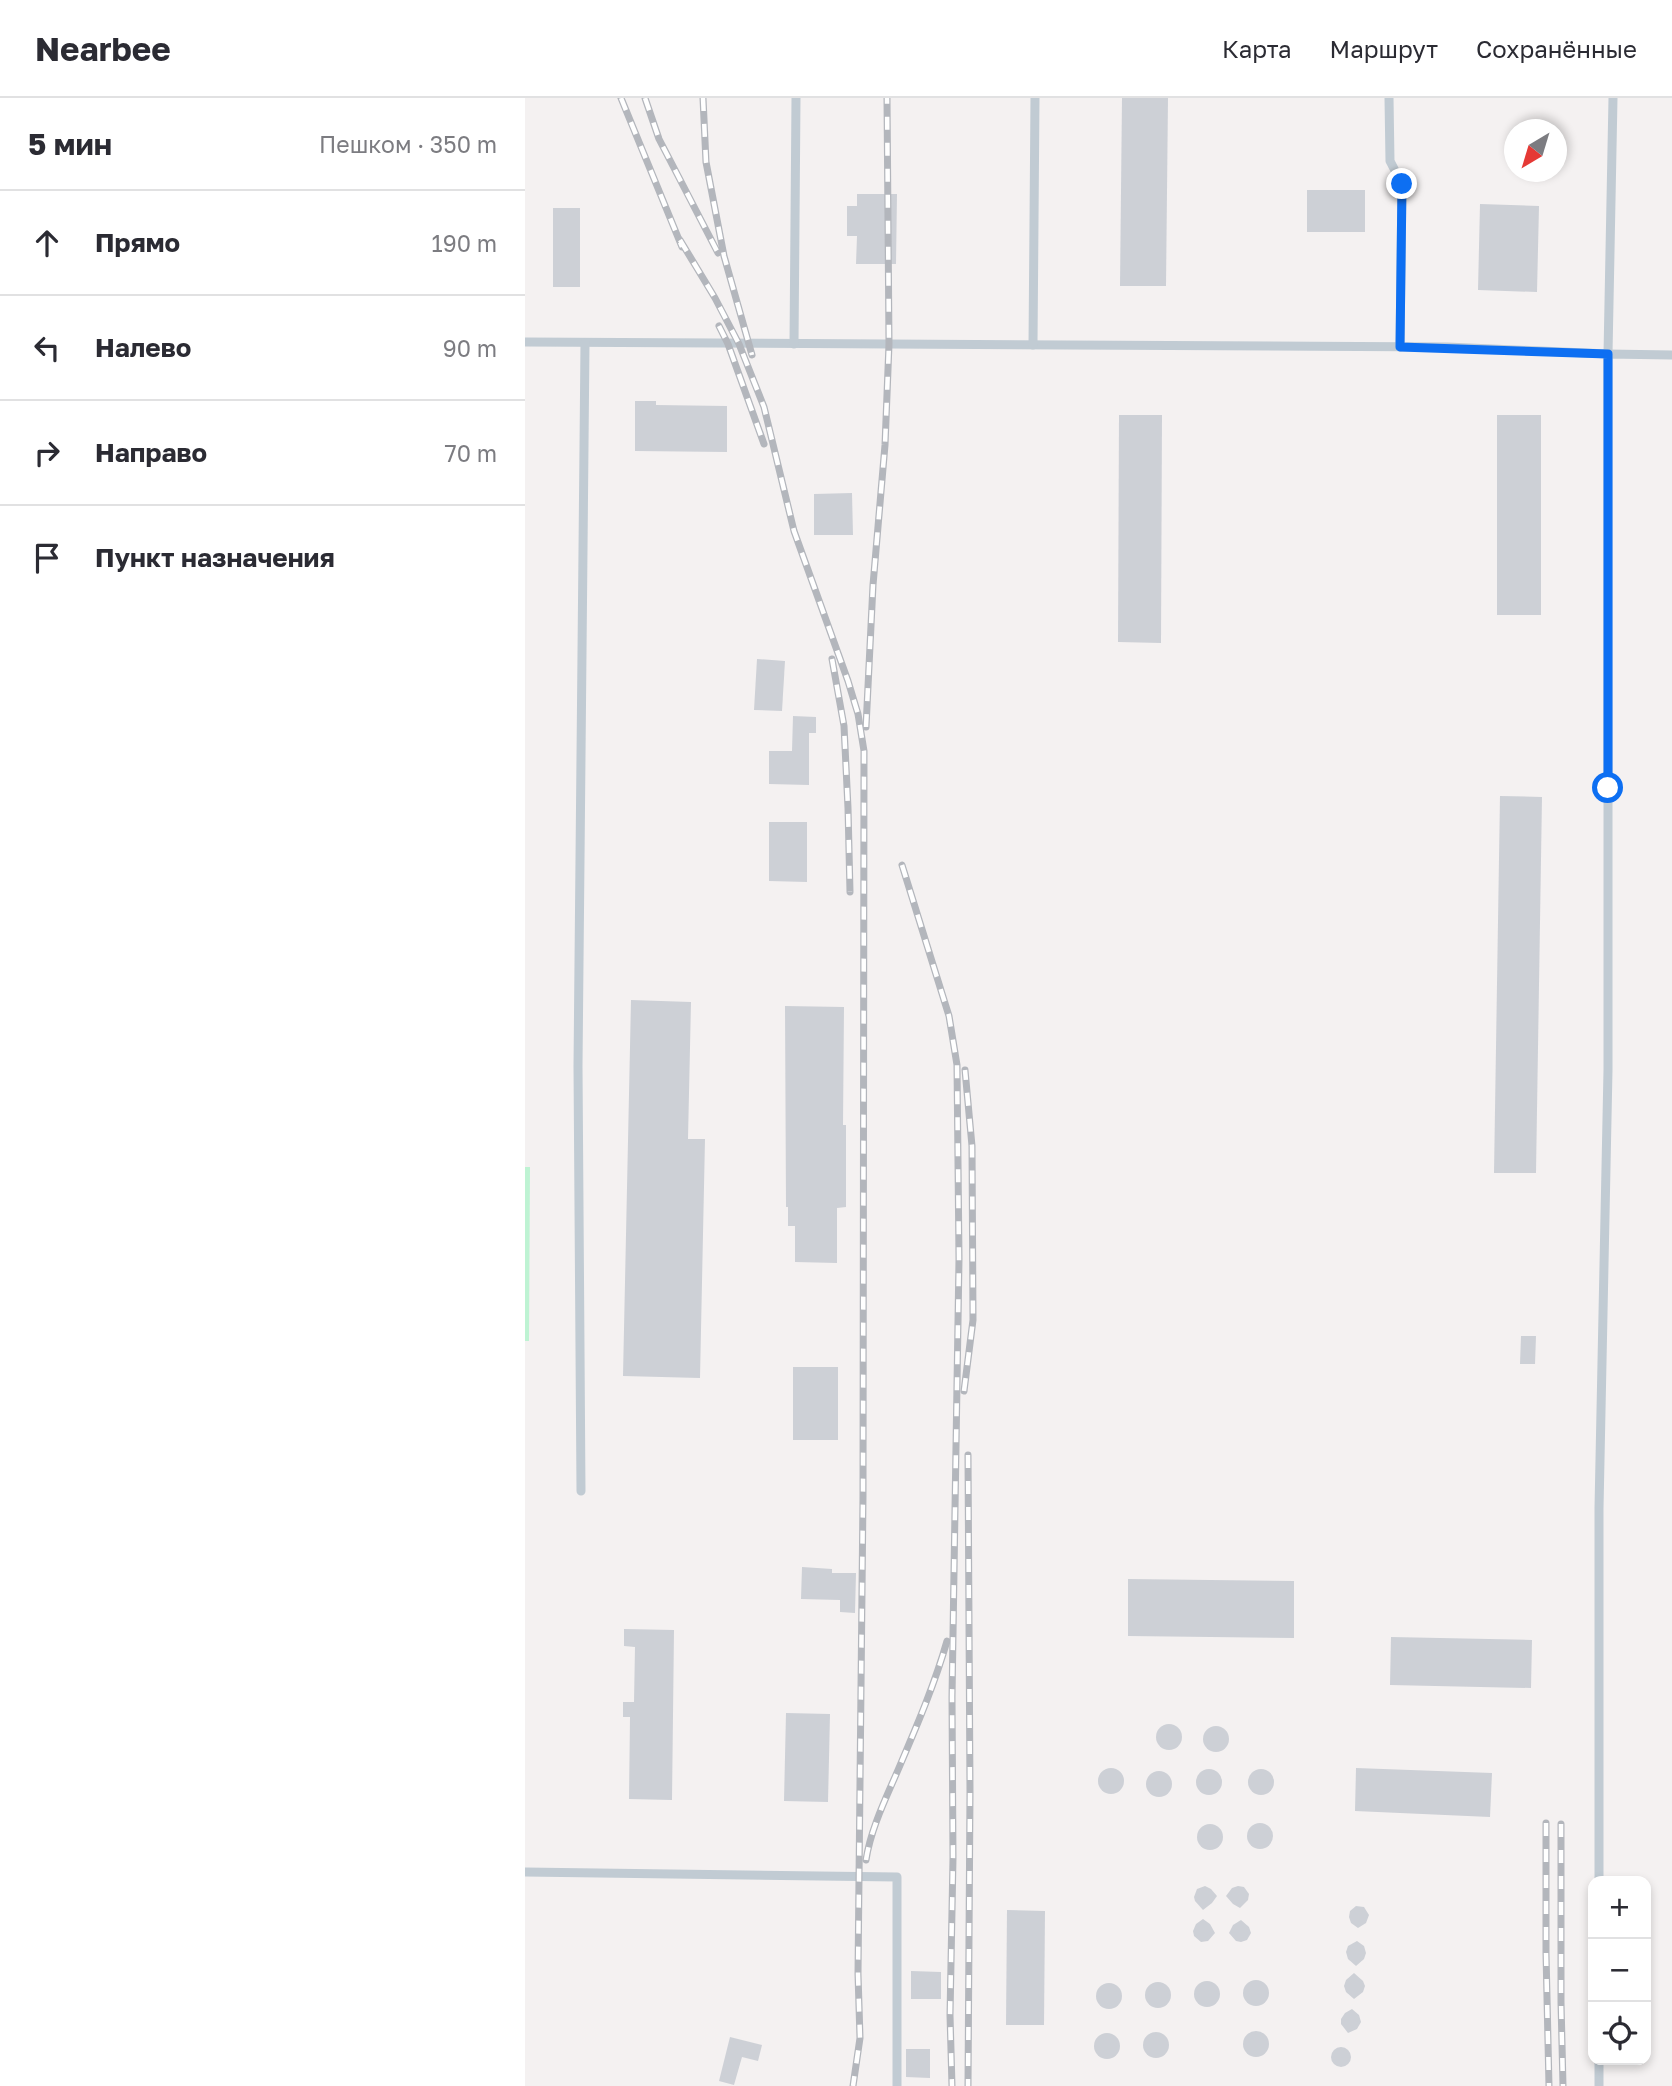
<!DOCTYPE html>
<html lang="ru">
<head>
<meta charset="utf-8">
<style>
	:root { --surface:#fff; --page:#f7f7f7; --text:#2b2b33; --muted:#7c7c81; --line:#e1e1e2 }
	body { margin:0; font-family:"Golos Text",sans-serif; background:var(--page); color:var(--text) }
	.controls { position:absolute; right:21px; bottom:21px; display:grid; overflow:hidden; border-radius:14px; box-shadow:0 4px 10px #0003 }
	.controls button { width:63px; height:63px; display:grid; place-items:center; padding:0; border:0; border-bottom:2px solid var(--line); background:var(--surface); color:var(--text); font:35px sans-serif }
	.compass { position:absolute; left:979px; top:21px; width:63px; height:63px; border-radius:50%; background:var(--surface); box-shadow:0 4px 10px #0003; rotate:218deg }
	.stop { position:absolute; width:21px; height:21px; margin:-16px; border:5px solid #0d6ff2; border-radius:50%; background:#fff }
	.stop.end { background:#0d6ff2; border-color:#fff; box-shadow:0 2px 7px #0008 }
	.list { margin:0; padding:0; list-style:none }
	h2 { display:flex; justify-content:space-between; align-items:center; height:91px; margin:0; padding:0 28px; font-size:30px }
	h2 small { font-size:23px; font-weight:400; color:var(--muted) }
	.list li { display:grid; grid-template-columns:46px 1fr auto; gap:21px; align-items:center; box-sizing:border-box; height:105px; padding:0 28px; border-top:2px solid var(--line) }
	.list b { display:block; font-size:26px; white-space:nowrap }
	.list em { font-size:23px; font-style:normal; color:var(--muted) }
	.icon { flex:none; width:38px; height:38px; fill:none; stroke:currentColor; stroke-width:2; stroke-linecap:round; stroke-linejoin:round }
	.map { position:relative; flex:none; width:1147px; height:1988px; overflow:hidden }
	header { display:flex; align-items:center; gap:42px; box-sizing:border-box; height:98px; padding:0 35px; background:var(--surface); border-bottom:2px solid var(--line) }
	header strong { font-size:33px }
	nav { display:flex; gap:38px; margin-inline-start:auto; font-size:24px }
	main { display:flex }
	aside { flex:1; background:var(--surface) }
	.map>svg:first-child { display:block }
	.green { fill:#bef3d3 }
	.building { fill:#cdd0d6 }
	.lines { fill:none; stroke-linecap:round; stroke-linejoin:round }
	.service { stroke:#c1cbd3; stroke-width:9 }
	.rail-casing { stroke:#b3b6bc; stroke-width:7 }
	.rail { stroke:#fff; stroke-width:4.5; stroke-dasharray:13; stroke-linecap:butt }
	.route { stroke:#0d6ff2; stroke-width:9 }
</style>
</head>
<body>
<header>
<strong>Nearbee</strong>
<nav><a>Карта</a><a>Маршрут</a><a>Сохранённые</a></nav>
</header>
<main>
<aside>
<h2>5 мин<small>Пешком · 350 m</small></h2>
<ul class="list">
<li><svg class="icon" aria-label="ahead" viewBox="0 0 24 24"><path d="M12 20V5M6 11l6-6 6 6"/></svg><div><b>Прямо</b></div><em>190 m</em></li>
<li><svg class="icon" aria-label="left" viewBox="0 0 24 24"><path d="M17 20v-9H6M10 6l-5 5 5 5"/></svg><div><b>Налево</b></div><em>90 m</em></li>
<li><svg class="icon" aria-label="right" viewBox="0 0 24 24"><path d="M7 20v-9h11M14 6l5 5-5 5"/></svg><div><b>Направо</b></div><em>70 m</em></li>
<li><svg class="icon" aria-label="arrive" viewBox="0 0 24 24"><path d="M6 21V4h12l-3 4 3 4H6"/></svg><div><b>Пункт назначения</b></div></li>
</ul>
</aside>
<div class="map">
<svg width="1147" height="1988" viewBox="0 0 1147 1988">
	<rect width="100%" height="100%" fill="#f4f1f1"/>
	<!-- green -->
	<polygon class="green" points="0,1069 5,1069 4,1243 0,1243"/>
	<!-- building -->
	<g class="building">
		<polygon points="597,0 643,0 641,188 595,188"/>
		<rect x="782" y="92" width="58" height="42"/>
		<polygon points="332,96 372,96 371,166 331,166 332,138 322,138 322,108 332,108"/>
		<polygon points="955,106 1014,108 1012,194 953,192"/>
		<rect x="28" y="110" width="27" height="79"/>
		<polygon points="110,303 131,303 131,307 202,308 202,354 110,353"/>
		<polygon points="594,317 637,317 636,545 593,544"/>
		<rect x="972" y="317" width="44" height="200"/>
		<polygon points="327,395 328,437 289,437 289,396"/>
		<polygon points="232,561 260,563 257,613 229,612"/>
		<polygon points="268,618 291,619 291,635 284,635 284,687 244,686 244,653 267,653"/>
		<polygon points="975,698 1017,699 1011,1075 969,1075"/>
		<polygon points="244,724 282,724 282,784 244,783"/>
		<polygon points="106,902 166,904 163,1041 180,1041 175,1280 98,1278"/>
		<polygon points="260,908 319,909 318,1027 321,1027 321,1109 312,1110 312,1165 270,1164 270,1128 263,1128 263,1109 261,1109"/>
		<polygon points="996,1238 1011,1238 1010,1266 995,1266"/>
		<rect x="268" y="1269" width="45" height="73"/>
		<polygon points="277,1469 307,1471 307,1475 331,1475 330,1515 315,1514 315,1502 276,1501"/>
		<polygon points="603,1481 769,1483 769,1540 603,1538"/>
		<polygon points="99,1531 149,1532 147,1702 104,1701 105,1619 98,1619 98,1604 109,1604 110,1549 99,1548"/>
		<polygon points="866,1539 1007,1542 1006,1590 865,1587"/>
		<polygon points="261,1615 305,1616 303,1704 259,1703"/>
		<circle cx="644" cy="1639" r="13"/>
		<circle cx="691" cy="1641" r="13"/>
		<polygon points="831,1670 967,1675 965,1719 830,1713"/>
		<circle cx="586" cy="1683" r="13"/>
		<circle cx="736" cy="1684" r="13"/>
		<circle cx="684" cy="1684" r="13"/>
		<circle cx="634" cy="1686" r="13"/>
		<circle cx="735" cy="1738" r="13"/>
		<circle cx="685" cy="1739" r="13"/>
		<polygon points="680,1788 686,1791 692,1798 687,1805 678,1812 670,1803 669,1799 672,1791"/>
		<polygon points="713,1788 719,1789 724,1796 723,1802 715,1810 708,1806 701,1798 707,1790"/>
		<polygon points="831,1808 839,1809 844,1817 841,1825 833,1830 826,1825 824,1819 825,1813"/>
		<polygon points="482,1812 520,1813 519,1927 481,1927"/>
		<polygon points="678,1821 685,1826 690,1835 683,1843 676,1844 669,1838 668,1833 671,1826"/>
		<polygon points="716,1822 724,1829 726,1835 722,1842 716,1844 711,1843 704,1835 708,1827"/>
		<polygon points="832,1843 839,1848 841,1855 839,1861 831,1868 823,1861 821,1854 823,1848"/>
		<polygon points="386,1873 416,1874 416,1901 386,1901"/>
		<polygon points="829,1875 838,1883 840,1888 838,1894 829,1901 821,1894 819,1888 821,1882"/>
		<circle cx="731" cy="1895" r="13"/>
		<circle cx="682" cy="1896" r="13"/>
		<circle cx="633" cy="1897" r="13"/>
		<circle cx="584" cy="1898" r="13"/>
		<polygon points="827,1911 834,1917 836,1924 832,1931 823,1935 816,1926 816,1921 820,1915"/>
		<circle cx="731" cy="1946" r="13"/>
		<circle cx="631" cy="1947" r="13"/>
		<circle cx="582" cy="1948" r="13"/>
		<polygon points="205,1939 237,1947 233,1963 217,1959 209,1987 194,1983"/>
		<circle cx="816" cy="1959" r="10"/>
		<polygon points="381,1951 405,1951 405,1980 381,1979"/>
	</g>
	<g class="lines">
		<!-- service -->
		<g class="service">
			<polyline points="864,0 865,63 877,86 875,249"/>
			<polyline points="0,244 922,249 1083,256 1088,0"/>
			<polyline points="269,246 271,0"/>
			<polyline points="508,247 510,0"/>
			<polyline points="56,1393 53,968 60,245"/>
			<polyline points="0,1774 372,1779 372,1988"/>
			<polyline points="1074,1783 1074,1410 1083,972 1083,256 1147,257"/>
			<polyline points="1074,1988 1074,1962"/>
		</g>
		<defs>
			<g id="rail">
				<polyline points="96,0 157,149"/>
				<polyline points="120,0 134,41 193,155"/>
				<polyline points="178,0 181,64 199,158 227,257"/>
				<polyline points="155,142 190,200 214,246 239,309 269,433 323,583 333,616 339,653 338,1398 333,1876 335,1940 328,1988"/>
				<polyline points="194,228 203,246 239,346"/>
				<polyline points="307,561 319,628 323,710 325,794"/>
				<polyline points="341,629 348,487 360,347 364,246 362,0"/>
				<polyline points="377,767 424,918 432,967 434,1161 427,1599 428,1760 425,1917 427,1988"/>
				<polyline points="439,1293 448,1222 447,1048 440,972"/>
				<polyline points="443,1357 445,1694 443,1988"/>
				<polyline points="1021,1725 1021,1855 1024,1988"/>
				<polyline points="1036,1726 1036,1904 1038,1988"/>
				<path d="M 341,1762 C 346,1729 363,1696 376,1665 C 393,1625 410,1585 422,1543"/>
			</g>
		</defs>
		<!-- rail casing -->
		<use href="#rail" class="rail-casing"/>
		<!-- rail -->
		<use href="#rail" class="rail"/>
	</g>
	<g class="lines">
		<!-- route -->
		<polyline class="route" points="877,86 875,249 1083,256 1083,690"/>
	</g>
</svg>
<div class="controls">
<button>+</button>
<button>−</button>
<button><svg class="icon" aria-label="locate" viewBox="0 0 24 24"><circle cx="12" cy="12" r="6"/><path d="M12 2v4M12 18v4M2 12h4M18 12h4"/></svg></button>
</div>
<svg class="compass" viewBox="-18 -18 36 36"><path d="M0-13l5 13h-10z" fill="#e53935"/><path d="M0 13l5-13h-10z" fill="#7c7c81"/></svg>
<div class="stop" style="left:1083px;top:690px"></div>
<div class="stop end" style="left:877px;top:86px"></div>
</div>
</main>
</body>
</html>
